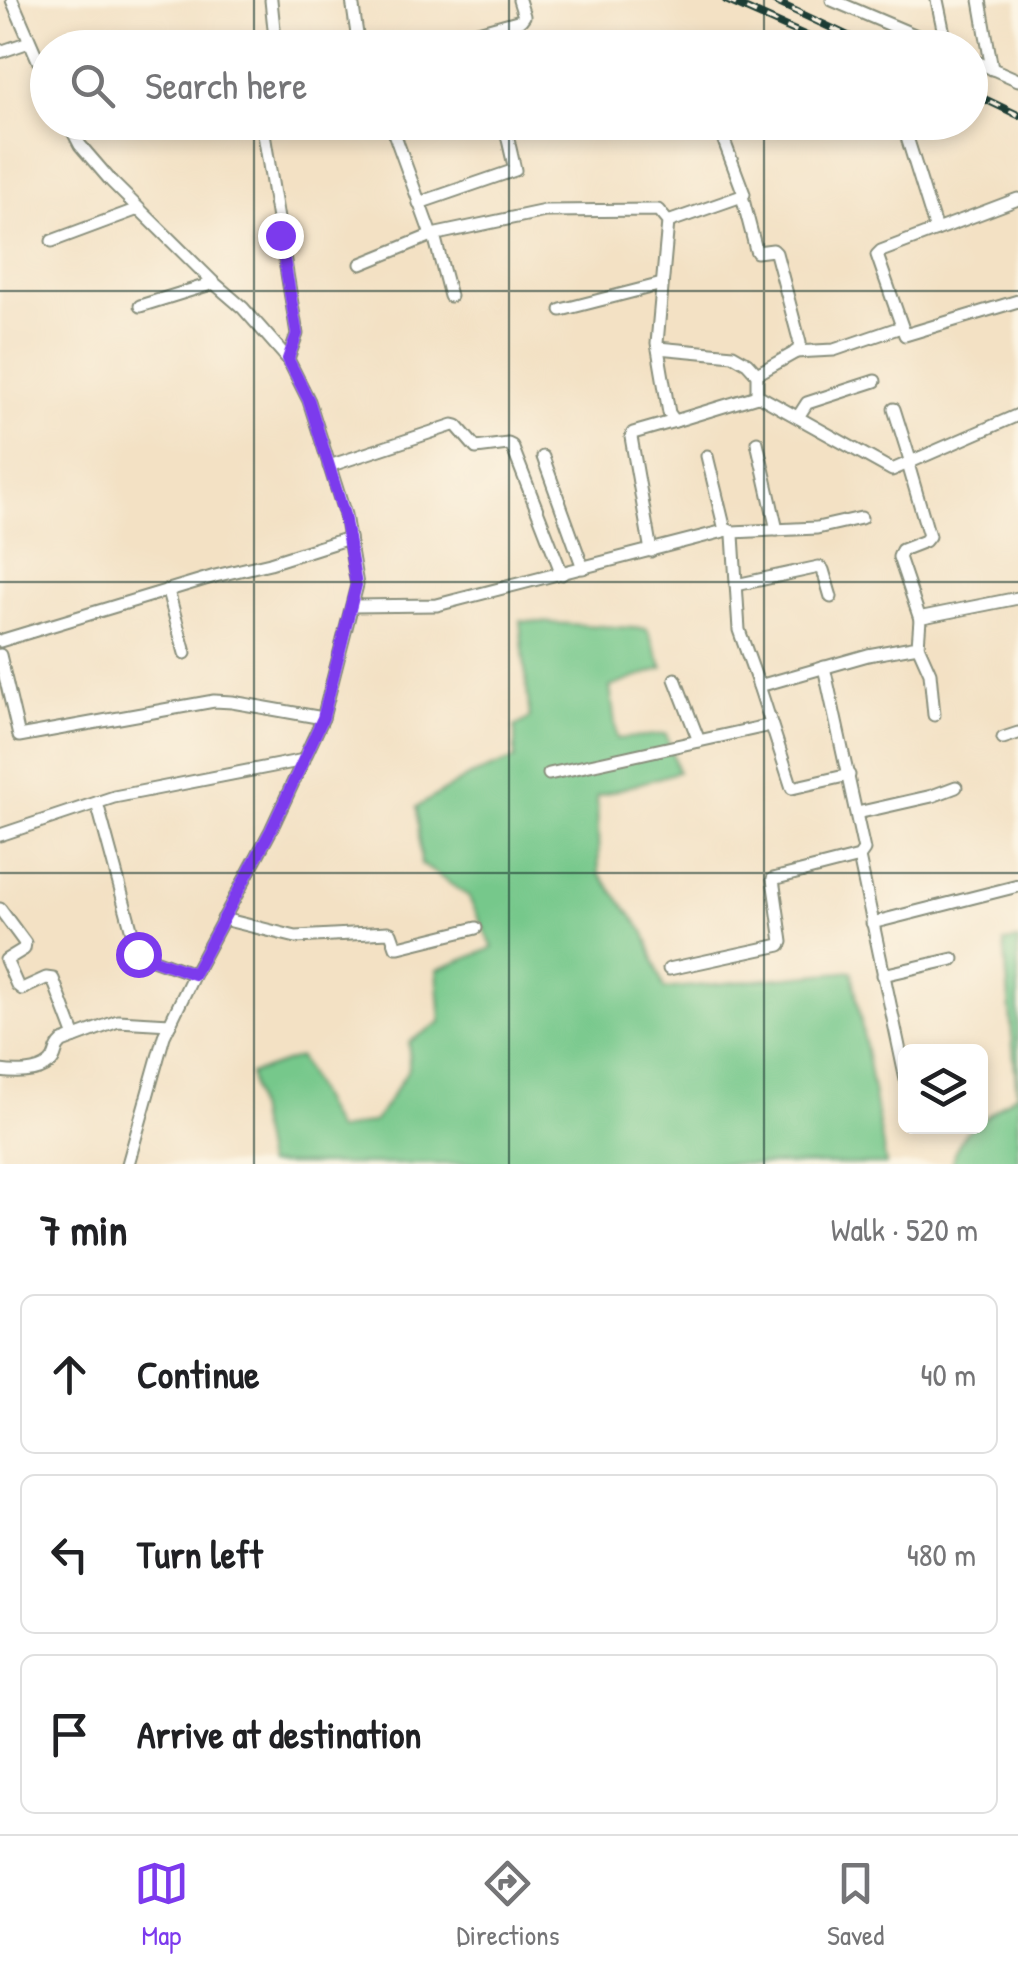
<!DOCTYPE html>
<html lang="en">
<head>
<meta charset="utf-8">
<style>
	:root { --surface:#fff; --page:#f6f6f6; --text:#202124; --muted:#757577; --line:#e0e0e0; --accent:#7c3aed }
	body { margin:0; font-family:"Patrick Hand",sans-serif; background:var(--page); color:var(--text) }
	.controls { position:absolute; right:30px; bottom:30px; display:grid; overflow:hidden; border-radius:15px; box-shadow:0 5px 15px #0003 }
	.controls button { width:90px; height:90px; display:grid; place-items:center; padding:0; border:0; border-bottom:2px solid var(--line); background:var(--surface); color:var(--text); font:50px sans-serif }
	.stop { position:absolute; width:30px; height:30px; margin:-22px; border:8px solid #7c3aed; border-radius:50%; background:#fff }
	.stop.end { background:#7c3aed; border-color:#fff; box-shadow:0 2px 10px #0008 }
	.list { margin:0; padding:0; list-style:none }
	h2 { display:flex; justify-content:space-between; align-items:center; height:130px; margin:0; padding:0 40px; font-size:42px }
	h2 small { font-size:32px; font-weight:400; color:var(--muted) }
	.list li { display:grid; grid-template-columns:65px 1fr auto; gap:30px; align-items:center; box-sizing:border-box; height:160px; margin:0 20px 20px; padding:0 20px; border:2px solid var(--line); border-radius:15px }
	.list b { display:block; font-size:38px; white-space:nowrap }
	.list em { font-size:32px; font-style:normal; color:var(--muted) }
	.icon { flex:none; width:55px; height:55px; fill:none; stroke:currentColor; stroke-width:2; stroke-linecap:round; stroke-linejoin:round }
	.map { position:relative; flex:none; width:1018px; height:1164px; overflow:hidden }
	.search { position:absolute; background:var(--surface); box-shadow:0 5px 15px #0003; left:30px; right:30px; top:30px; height:110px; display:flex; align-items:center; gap:25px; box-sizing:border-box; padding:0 35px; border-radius:55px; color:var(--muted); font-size:38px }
	.sheet { height:670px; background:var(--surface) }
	nav { display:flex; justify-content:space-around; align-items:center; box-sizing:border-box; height:140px; border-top:2px solid var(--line); background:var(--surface); font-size:28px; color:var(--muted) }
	nav a { display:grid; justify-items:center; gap:5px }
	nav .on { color:var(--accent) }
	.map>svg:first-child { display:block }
	.green { fill:#76c88b; stroke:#4a8260; stroke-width:2.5 }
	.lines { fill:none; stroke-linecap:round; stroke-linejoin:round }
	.minor-casing { stroke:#898f7c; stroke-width:15 }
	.minor { stroke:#fff; stroke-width:11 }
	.rail-casing { stroke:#1f3d34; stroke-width:8 }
	.rail { stroke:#fcf5e5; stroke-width:4; stroke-dasharray:11; stroke-linecap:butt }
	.route { stroke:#7c3aed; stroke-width:12 }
	.grid { fill:none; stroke:#1f3d34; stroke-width:2.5; stroke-opacity:0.55 }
</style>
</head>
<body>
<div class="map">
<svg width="1018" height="1164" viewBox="0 0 1018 1164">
	<rect width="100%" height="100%" fill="#fcf5e5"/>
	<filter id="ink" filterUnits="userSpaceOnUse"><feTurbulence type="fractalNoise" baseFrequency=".01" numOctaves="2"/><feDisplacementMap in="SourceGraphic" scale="20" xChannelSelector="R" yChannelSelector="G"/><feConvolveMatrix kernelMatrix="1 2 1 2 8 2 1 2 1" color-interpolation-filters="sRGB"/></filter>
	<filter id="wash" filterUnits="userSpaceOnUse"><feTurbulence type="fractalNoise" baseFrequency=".0048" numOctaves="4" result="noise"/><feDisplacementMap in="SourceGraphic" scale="40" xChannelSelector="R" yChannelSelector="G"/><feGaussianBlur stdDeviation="2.25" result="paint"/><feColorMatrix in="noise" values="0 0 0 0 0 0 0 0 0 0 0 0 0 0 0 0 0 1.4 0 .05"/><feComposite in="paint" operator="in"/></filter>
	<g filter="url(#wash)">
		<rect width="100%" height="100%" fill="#f3e1c4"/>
		<!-- green -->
		<g class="green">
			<polygon points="520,621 647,629 663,668 610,687 617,739 666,734 678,772 597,796 599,873 645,933 664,989 852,971 886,1164 266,1164 250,1074 299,1057 336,1131 375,1121 409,1069 409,1042 441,1022 437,970 493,948 468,896 421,864 417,807 468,777 515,759 515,727 530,718"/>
			<path d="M 1018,940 L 1018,1164 L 951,1164 C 957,1150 962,1126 980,1126 L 981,1121 L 1017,1093 L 1004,942 Z"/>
		</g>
	</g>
	<g filter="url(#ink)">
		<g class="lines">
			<defs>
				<g id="minor">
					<polyline points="12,0 48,83"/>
					<polyline points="271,0 276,48"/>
					<polyline points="352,0 359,48"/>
					<polyline points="832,0 945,48"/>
					<polyline points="937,0 947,48"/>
					<polyline points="980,0 992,69"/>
					<polyline points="420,48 521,20 524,16 519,0"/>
					<polyline points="635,48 645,43"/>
					<polyline points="0,52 29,42"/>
					<polyline points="970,59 1018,80"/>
					<polyline points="68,122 80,145 111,181 214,283 243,308 288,359 309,401 345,515 357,585 323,718 271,830 194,974 164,1036 128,1164"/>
					<polyline points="262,122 297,334 288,359"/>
					<polyline points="390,122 430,232 432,235 545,211 658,210 668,222 657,343 669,413 675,421 757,396 761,397 892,470 1018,415"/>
					<polyline points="655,127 674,122"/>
					<polyline points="905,131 936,230"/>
					<polyline points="742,196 756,250 757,252 773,250 776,253 800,343 798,351 757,374 757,396"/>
					<polyline points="1018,199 881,251 877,255 905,335 1018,301"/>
					<polyline points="419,203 515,170 504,122"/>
					<polyline points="668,222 742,196 744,194 717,122"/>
					<polyline points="434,235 450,296"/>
					<polyline points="52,241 138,209"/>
					<polyline points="361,264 432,235"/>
					<polyline points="140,306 214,283"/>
					<polyline points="561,310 662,284"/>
					<polyline points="658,348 733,355 747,363 757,374"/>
					<polyline points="795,352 834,350 901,327"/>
					<polyline points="894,409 911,463"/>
					<polyline points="798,417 807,403 875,381"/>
					<polyline points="757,442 777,530"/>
					<polyline points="707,456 725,530"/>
					<polyline points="543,457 583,568"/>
					<polyline points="908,464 929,536 925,541 902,550 899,557 920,619"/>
					<polyline points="329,466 453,425 457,426 476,448 508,444 512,446 562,574"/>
					<polyline points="732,532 817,528 861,518"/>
					<polyline points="651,551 631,437 633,433 675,421"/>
					<polyline points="736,585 819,567 823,570 831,597"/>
					<polyline points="168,591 185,653"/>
					<polyline points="352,606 437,605 728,530 732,532 733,535 739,630 759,686 868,655 918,646 920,619 923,617 1018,598"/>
					<polyline points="0,641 215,576 270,563 349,538"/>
					<polyline points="918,646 930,673 934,715"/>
					<polyline points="0,655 19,736 214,701 232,702 323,718"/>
					<polyline points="675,679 699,741"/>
					<polyline points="759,686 792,788 849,775"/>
					<polyline points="1003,738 1018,733"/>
					<polyline points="549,774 771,725"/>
					<polyline points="97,803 138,954 194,974"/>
					<polyline points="857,813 932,796 956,787"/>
					<polyline points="0,835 114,797 304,760"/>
					<polyline points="859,857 906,1080"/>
					<polyline points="0,909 25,943 24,949 6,960 17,985 22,989 46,978 53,979 75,1037"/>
					<polyline points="223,919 296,937 388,932 391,933 396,947 399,947 476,928"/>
					<polyline points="872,923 1018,886"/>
					<polyline points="669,969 780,945 782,942 773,879 859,857 864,850 824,667"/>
					<polyline points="883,975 953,959"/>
					<path d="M 0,1071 C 14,1073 38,1074 50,1063 C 58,1056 53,1050 62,1042 L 118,1021 L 170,1024"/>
				</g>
			</defs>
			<!-- minor casing -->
			<use href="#minor" class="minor-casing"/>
			<!-- minor -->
			<use href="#minor" class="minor"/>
			<defs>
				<g id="rail">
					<polyline points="726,0 833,48"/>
					<polyline points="772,0 874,48"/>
					<polyline points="970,92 1018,115"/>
				</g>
			</defs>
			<!-- rail casing -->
			<use href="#rail" class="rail-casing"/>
			<!-- rail -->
			<use href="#rail" class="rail"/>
		</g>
	</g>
	<g class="lines" filter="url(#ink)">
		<!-- route -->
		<polyline class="route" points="138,954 194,974 271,830 323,718 356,585 344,515 309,401 288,359 297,334 280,235"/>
	</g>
	<!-- grid -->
	<path class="grid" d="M 254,0 L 254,48M 509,0 L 509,48M 764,0 L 764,48M 254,122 L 254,1164M 509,122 L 509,1164M 764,122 L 764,1164M 0,291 L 1018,291M 0,582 L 1018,582M 0,873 L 1018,873"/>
</svg>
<div class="controls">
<button><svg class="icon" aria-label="layers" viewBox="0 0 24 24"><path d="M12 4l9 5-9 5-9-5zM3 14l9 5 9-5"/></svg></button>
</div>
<div class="stop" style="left:138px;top:954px"></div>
<div class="stop end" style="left:280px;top:235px"></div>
<div class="search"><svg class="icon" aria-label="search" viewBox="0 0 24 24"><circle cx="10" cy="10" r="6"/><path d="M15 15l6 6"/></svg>Search here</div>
</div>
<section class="sheet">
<h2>7 min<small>Walk · 520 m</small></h2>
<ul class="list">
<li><svg class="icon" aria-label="ahead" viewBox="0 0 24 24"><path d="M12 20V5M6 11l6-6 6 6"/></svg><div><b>Continue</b></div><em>40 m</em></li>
<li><svg class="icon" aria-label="left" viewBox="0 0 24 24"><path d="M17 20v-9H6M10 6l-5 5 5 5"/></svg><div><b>Turn left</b></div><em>480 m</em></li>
<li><svg class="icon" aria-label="arrive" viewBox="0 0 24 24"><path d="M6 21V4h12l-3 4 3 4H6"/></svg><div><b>Arrive at destination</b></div></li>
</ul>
</section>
<nav>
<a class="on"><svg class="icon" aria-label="map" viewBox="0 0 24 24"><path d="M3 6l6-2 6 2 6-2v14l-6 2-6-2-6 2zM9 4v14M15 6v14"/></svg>Map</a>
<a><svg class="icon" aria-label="directions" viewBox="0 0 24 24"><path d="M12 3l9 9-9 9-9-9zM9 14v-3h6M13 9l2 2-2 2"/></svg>Directions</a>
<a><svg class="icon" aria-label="saved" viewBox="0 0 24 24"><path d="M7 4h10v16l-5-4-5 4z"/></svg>Saved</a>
</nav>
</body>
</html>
